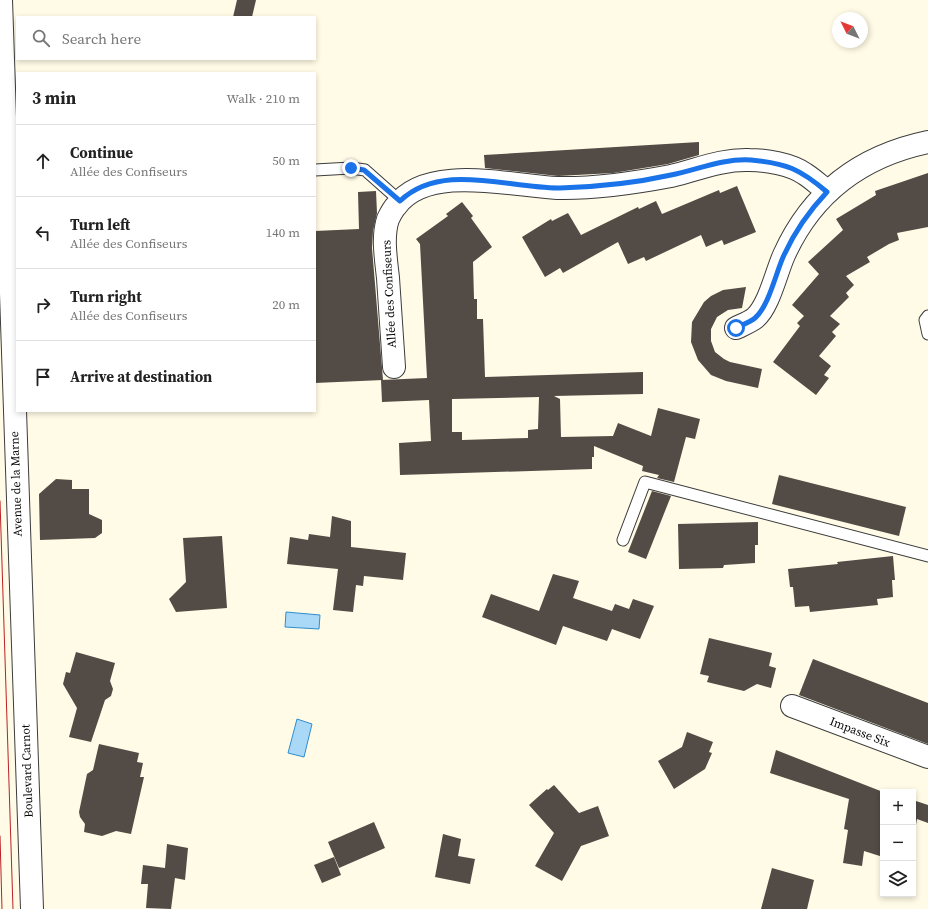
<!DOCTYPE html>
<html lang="en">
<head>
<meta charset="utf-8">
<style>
	:root { --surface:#fff; --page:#f6f6f6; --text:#222; --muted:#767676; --line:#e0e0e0 }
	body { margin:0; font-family:"Source Serif 4",serif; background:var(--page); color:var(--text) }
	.controls { position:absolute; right:12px; bottom:12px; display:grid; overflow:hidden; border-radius:0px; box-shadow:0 2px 6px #0003 }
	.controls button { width:36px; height:36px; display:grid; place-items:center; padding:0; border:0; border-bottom:1px solid var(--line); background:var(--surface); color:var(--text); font:20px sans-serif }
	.compass { position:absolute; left:832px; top:12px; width:36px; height:36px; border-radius:50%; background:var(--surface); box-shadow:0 2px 6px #0003; rotate:312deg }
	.stop { position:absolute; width:12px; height:12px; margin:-9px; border:3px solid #1a73e8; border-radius:50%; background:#fff }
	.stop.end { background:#1a73e8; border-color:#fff; box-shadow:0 1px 4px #0008 }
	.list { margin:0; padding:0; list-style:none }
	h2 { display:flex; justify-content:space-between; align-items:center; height:52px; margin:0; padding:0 16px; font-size:17px }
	h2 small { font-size:13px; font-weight:400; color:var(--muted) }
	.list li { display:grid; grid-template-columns:26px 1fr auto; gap:12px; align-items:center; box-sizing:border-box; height:72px; padding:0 16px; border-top:1px solid var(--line) }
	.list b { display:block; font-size:15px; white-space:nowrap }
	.list p { margin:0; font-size:13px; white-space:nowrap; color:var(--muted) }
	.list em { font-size:13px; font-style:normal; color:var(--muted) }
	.icon { flex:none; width:22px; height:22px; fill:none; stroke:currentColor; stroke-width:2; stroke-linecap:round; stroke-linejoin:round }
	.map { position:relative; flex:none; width:928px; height:909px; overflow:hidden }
	.search { position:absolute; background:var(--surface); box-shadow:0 2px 6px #0003; left:16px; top:16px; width:300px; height:44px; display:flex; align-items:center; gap:10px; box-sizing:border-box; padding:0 14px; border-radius:0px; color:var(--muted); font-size:15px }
	.panel { position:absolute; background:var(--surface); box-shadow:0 2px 6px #0003; left:16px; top:72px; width:300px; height:340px; border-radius:0px }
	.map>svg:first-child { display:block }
	.water { fill:#aad9f7; stroke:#2f8dcf }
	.building { fill:#524b46; fill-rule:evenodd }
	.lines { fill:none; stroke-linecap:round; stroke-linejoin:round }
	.service-casing { stroke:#3c3c3c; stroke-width:13 }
	.minor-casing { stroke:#3c3c3c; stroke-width:24 }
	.tertiary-casing { stroke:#3c3c3c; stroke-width:24 }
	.service { stroke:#fff; stroke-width:11 }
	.minor { stroke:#fff; stroke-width:22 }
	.tertiary { stroke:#fff; stroke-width:22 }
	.tram { stroke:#bb2025; stroke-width:1 }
	.route { stroke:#1a73e8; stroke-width:5 }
	.labels { text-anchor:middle; stroke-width:4; stroke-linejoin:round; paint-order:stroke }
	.street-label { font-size:12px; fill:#090909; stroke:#fff }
</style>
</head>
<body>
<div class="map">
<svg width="928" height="909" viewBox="0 0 928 909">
	<rect width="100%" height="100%" fill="#fffbe6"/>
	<!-- water -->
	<g class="water">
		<polygon points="286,612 320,615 319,629 285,627"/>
		<polygon points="297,719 312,724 304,757 288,753"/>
	</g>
	<!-- building -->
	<g class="building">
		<polygon points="237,0 256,0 252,17 233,17"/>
		<polygon points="699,142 699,155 668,164 613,173 558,176 485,168 484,155"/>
		<polygon points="928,173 928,227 897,233 899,240 889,244 867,257 870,262 846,276 854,285 846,293 849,297 830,316 840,324 832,332 836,336 819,356 831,366 824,375 829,378 816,395 773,362 800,326 797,323 804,316 792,305 819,274 808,262 843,230 836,219 876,195 875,191"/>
		<polygon points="737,186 756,232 724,245 722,240 706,247 701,235 646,261 644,257 628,264 618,242 563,273 560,268 545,277 522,237 551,219 552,221 568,213 581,235 638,207 639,209 656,201 662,214 719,190 720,193"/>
		<polygon points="376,191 377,213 373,231 372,248 383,380 315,383 315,231 359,229 358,192"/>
		<path d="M 462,202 L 473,216 L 471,218 L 492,247 L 473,262 L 474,299 L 477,299 L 477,319 L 483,319 L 485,377 L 643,372 L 643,394 L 554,396 L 560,399 L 561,437 L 613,436 L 618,423 L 651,436 L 658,408 L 700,419 L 695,439 L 686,437 L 674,482 L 657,478 L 659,475 L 642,471 L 643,466 L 594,446 L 594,457 L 592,457 L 592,469 L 400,475 L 399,443 L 431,441 L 429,400 L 382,402 L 381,380 L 427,378 L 420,244 L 416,239 L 448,216 L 446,214 ZM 539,397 L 538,429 L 528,430 L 528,438 L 462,440 L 462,432 L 452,432 L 452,399 Z"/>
		<polygon points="746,287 742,308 728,310 717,317 711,329 711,341 715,352 724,359 730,362 762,369 758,388 726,381 711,375 698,360 691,342 692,322 704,302 711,296 723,290"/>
		<polygon points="779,475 906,507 899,536 772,504"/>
		<polygon points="56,479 72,480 72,489 89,489 89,514 102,520 102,533 95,538 40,540 39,494"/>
		<polygon points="652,491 671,496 646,559 628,552"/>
		<polygon points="332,516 351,521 351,547 406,553 403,580 364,576 363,586 356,585 353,612 333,610 338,569 287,564 290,537 308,540 309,534 330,537"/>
		<polygon points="758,522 758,545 755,545 755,563 724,565 723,568 679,569 678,524"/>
		<polygon points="222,536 227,608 176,612 169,599 186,582 183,538"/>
		<polygon points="893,556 895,580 892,580 893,597 877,599 878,605 838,609 810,612 809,606 795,607 793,587 790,587 788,569 838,564 837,562"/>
		<polygon points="553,574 579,581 573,598 612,611 615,604 629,609 633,599 654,606 640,639 612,629 607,641 563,626 556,645 482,617 491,594 539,611"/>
		<polygon points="709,638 772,653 769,666 776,668 771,688 757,684 744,691 707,682 709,676 700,674"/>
		<polygon points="76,652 115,663 110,681 113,689 111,696 105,700 91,742 69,737 77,708 63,684 66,672 70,673"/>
		<polygon points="813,659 928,703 928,744 799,695"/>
		<polygon points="687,732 713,742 709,752 712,753 705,769 674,789 658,761 682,747"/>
		<polygon points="99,744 139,753 137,762 143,763 140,777 144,777 131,834 116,831 102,836 84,832 85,824 80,817 79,812 87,774 93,770"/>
		<polygon points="776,750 883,792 883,789 892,792 883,792 883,857 864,851 862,866 843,863 848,830 844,829 849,799 770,773"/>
		<polygon points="554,785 579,813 598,806 609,836 581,846 562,881 535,866 554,833 529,805 547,789 548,790"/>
		<polygon points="913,800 928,805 928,823 917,819 913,841"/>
		<polygon points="374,822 385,848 339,868 328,842"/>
		<polygon points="443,834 461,839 458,856 475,859 470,884 435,877"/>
		<polygon points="167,844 188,848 185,880 175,878 171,909 146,908 148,884 141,884 143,865 165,868"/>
		<polygon points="334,857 341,875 322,883 314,865"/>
		<polygon points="772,868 814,880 807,909 761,909"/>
	</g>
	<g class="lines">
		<defs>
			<g id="service">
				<polyline points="315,170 351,168 365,170 400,201"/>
				<polyline points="928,316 925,320 928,334"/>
				<polyline points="623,540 645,482 928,556"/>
			</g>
			<g id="minor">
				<path d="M 736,328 C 742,325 750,322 755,318 C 769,306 776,273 784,255 C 812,193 861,156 928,142"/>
				<path d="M 394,367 C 392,337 390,307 388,278 C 386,259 382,237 388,219 C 390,215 393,209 396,206 C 427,163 512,186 557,188 C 595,189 634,183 671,176 C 697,170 721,159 749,160 C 766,160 791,164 805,174 C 813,179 820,186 827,191"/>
				<polyline points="792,706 928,757"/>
			</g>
			<polyline id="tertiary" points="1,0 32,909"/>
		</defs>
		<!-- service casing -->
		<use href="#service" class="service-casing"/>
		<!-- minor casing -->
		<use href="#minor" class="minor-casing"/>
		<!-- tertiary casing -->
		<use href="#tertiary" class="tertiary-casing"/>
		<!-- service -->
		<use href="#service" class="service"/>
		<!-- minor -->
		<use href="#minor" class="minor"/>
		<!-- tertiary -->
		<use href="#tertiary" class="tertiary"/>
		<!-- tram -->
		<g class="tram">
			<polyline points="0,501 13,909"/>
			<polyline points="0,836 2,909"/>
		</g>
	</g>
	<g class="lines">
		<!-- route -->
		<path class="route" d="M 351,168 L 364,170 L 400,201 C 442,161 509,189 560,188 C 597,187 635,183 671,175 C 697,170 723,158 751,160 C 786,163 800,169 827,192 C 809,211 795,231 784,255 C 776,272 769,306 755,318 C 750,322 742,325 736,328"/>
	</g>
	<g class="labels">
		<!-- street labels -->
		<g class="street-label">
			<text transform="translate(389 294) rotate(-93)" y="4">Allée des Confiseurs</text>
			<text transform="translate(16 484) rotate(-92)" y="4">Avenue de la Marne</text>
			<text transform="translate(860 732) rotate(21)" y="4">Impasse Six</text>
			<text transform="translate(27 771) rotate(-92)" y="4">Boulevard Carnot</text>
		</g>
	</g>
</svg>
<div class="controls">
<button>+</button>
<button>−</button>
<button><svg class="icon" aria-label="layers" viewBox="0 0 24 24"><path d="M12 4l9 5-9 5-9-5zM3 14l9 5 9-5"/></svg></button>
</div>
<svg class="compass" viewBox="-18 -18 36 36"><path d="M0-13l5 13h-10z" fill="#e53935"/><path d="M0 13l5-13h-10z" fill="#767676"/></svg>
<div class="stop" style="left:736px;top:328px"></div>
<div class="stop end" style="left:351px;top:168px"></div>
<div class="search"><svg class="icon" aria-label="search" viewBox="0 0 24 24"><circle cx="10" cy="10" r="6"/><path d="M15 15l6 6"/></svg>Search here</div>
<section class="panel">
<h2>3 min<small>Walk · 210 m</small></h2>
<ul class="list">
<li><svg class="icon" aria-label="ahead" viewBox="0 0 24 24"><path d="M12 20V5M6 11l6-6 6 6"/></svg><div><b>Continue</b><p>Allée des Confiseurs</p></div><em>50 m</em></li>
<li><svg class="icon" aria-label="left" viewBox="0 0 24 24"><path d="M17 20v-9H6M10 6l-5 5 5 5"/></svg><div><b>Turn left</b><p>Allée des Confiseurs</p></div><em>140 m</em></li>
<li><svg class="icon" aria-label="right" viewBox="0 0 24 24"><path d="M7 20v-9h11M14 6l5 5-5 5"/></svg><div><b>Turn right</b><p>Allée des Confiseurs</p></div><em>20 m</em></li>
<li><svg class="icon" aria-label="arrive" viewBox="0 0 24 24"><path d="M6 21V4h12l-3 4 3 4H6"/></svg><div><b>Arrive at destination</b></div></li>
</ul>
</section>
</div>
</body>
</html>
